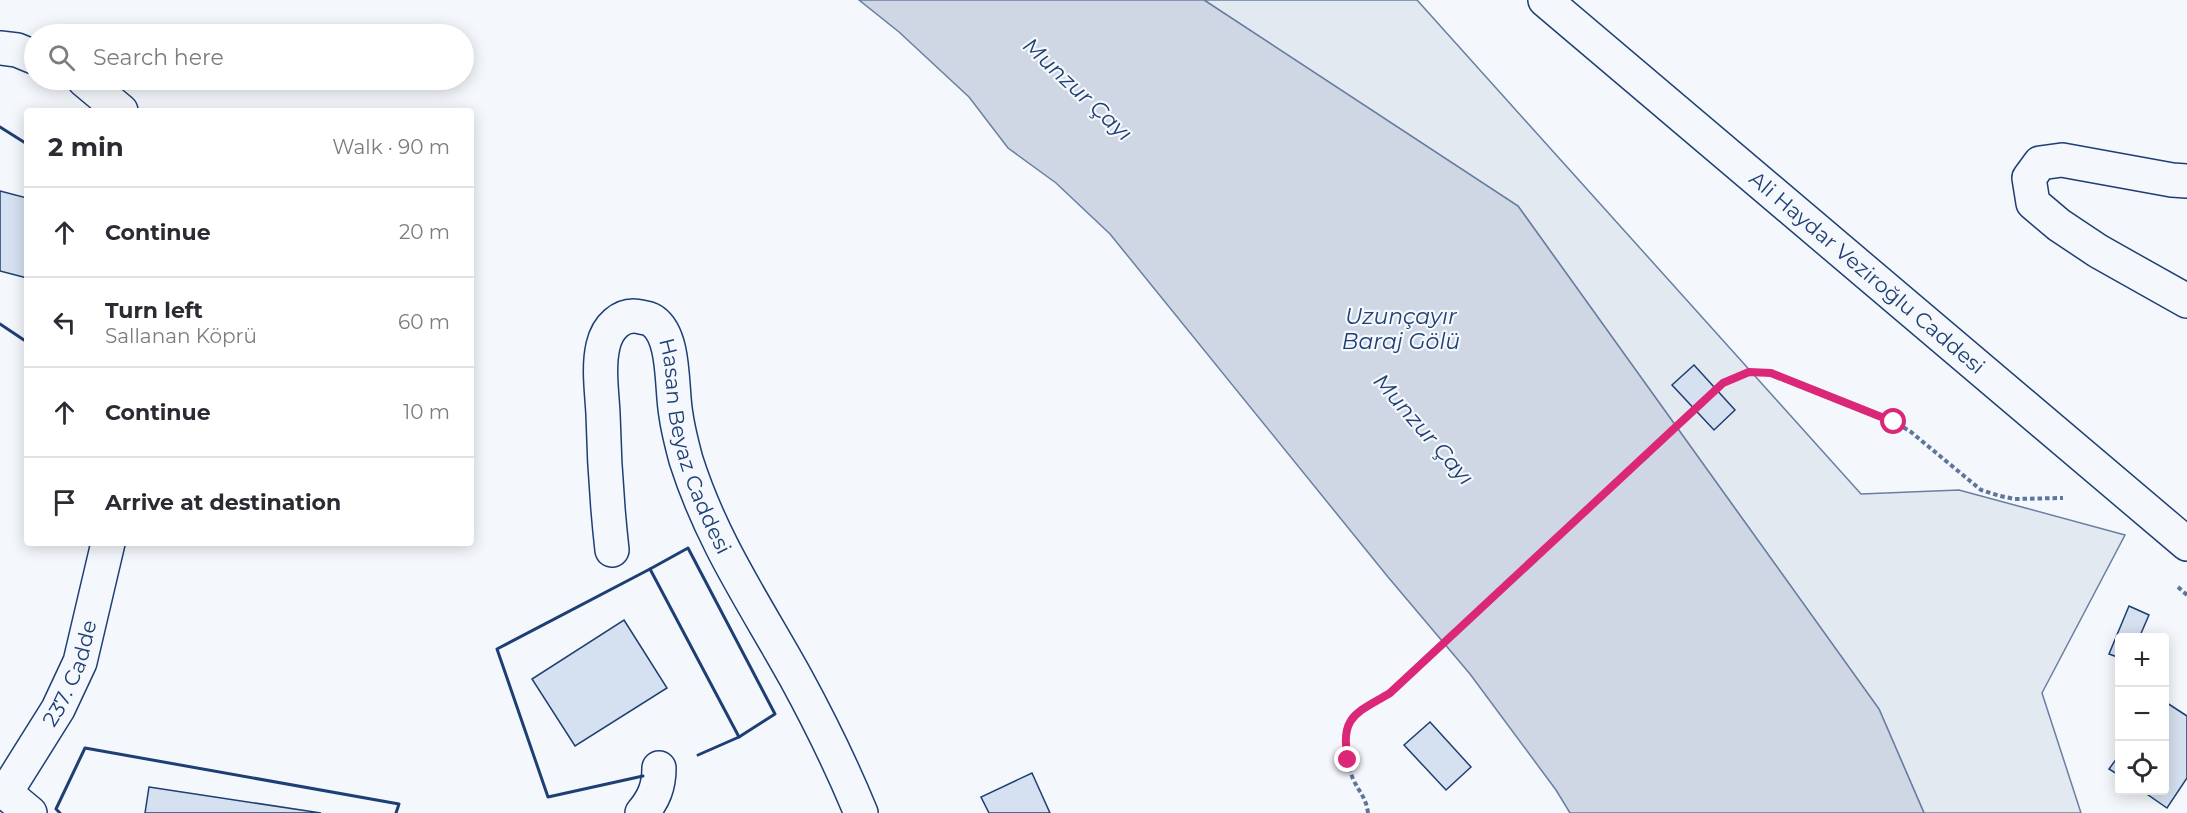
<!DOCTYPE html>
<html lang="en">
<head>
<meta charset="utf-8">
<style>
	:root { --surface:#fff; --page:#f2f2f3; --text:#2b2b33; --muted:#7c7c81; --line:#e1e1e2 }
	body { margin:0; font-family:Montserrat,sans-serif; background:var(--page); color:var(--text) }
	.controls { position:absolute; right:18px; bottom:18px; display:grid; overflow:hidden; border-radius:6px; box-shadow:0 3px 15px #0003 }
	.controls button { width:54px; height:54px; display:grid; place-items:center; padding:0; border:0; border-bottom:2px solid var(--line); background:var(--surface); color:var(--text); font:30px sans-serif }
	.stop { position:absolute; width:18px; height:18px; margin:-14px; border:4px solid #db2777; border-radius:50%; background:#fff }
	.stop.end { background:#db2777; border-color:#fff; box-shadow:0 2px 6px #0008 }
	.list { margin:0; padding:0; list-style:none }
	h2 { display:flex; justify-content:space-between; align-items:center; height:78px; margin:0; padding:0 24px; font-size:26px }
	h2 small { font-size:20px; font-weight:400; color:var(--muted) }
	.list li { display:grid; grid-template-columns:39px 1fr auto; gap:18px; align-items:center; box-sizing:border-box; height:90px; padding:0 24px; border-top:2px solid var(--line) }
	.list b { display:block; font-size:22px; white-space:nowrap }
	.list p { margin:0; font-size:20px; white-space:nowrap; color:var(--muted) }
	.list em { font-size:20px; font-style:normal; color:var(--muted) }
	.icon { flex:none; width:33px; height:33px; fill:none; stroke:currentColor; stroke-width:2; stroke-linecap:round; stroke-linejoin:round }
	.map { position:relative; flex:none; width:2187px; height:813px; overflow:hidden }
	.search { position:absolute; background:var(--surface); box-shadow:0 3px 15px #0003; left:24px; top:24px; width:450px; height:66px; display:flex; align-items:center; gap:15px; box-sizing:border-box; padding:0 21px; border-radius:33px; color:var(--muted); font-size:22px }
	.panel { position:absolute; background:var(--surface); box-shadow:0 3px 15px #0003; left:24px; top:108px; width:450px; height:438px; border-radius:6px }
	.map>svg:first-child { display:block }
	.green { fill:#e3e9f0; stroke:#687fa3; stroke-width:1.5 }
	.water { fill:#cfd7e4; stroke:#687fa3; stroke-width:1.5 }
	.building { fill:#d5e0f0; stroke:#1d3f73; stroke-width:1.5 }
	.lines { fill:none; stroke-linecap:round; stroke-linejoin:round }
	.minor-casing { stroke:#1d3f73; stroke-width:36 }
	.major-casing { stroke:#1d3f73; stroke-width:36 }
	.path { stroke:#5e769c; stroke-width:4; stroke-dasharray:4.5 3; stroke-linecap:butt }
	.minor { stroke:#f4f7fb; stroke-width:33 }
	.major { stroke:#f4f7fb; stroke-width:33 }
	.wall { stroke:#1d3f73; stroke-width:3 }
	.route { stroke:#db2777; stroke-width:8 }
	.labels { text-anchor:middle; stroke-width:4.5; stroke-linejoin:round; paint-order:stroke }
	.street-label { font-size:21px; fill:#1d3f73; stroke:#f4f7fb }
	.water-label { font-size:22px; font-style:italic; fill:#1d3f73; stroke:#f4f7fb }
</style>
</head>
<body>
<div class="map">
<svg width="2187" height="813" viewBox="0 0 2187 813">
	<rect width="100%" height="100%" fill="#f4f7fb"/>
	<!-- green -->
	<polygon class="green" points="1204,0 1417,0 1861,494 1959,490 2125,535 2042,693 2081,813 1924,813 1879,709 1518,206"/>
	<!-- water -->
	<polygon class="water" points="859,0 1204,0 1518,206 1879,709 1924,813 1570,813 1556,790 1470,674 1388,577 1110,234 1056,183 1008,148 969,97 899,32"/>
	<!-- building -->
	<g class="building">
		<polygon points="0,191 27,198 27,278 0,271"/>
		<polygon points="1694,365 1735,410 1714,430 1672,385"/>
		<polygon points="2129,606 2149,615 2139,638 2120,638 2120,658 2109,654"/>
		<polygon points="624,620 667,688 575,746 532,679"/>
		<polygon points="2164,701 2187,716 2187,778 2167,808 2141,790 2164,790"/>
		<polygon points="1430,722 1471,767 1446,790 1404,745"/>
		<polygon points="2120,754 2120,776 2109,769"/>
		<polygon points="1032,773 1050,813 989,813 981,797"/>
		<polygon points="149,787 321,813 145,813"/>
	</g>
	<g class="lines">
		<defs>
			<g id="minor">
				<polyline points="0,48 17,50 34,57"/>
				<polyline points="84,80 121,111"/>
				<polyline points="2187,181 2172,180 2062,160 2040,163 2029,178 2033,203 2059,225 2098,251 2187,301"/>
				<path id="s1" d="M 612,550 C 607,505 604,460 603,414 C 602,393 598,368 603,346 C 607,328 621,312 641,317 C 645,318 650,318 653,321 C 676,337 671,390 676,415 C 678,430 682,445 686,460 C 712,542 755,604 796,678 C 820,722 842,767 861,813"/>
				<polyline points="0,788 30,813"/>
				<path id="s2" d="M 6,792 L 58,709 L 80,662 L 108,543"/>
				<path d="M 642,813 C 654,799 659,786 659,768"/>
			</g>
			<g id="major">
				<path id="s3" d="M 1545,0 L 2187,544"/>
			</g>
		</defs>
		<!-- minor casing -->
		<use href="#minor" class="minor-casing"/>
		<!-- major casing -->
		<use href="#major" class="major-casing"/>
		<!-- path -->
		<g class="path">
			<polyline points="2178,587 2187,595"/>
			<path d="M 1368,813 C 1366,797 1359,792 1353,779 C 1333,726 1348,718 1390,694 L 1727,380 L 1749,372 L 1771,373 L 1895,422 L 1911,432 L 1981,490 L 2000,496 L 2015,499 L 2063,498"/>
		</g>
		<!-- minor -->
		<use href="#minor" class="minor"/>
		<!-- major -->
		<use href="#major" class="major"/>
		<!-- wall -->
		<g class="wall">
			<polyline points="0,127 27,144"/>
			<polyline points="0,324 27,342"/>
			<polyline points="650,569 688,548 775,714 739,737"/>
			<polyline points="643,776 548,797 497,649 650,569 739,737 698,755"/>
			<polyline points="60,813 56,809 85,748 399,804 396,813"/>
		</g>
	</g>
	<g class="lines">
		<!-- route -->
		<path class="route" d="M 1348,760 C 1339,716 1357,713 1390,693 L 1723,383 L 1749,372 L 1771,373 L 1894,422"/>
	</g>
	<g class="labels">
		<!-- street labels -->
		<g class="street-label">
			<text dy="7" stroke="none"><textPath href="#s3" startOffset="422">Ali Haydar Veziroğlu Caddesi</textPath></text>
			<text dy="7" stroke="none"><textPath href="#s1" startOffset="405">Hasan Beyaz Caddesi</textPath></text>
			<text dy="7" stroke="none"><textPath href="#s2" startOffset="136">237. Cadde</textPath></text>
		</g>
		<!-- water labels -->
		<g class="water-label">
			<text transform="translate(1078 89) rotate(43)" y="8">Munzur Çayı</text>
			<text x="1401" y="324">Uzunçayır<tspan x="1401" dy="25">Baraj Gölü</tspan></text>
			<text transform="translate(1424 429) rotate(49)" y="8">Munzur Çayı</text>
		</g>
	</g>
</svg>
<div class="controls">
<button>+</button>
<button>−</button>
<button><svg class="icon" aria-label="locate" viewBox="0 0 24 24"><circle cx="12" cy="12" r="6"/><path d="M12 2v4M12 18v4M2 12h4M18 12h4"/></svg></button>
</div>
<div class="stop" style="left:1894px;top:422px"></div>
<div class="stop end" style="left:1348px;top:760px"></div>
<div class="search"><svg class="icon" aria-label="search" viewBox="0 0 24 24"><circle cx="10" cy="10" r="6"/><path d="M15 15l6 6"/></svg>Search here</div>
<section class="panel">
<h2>2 min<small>Walk · 90 m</small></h2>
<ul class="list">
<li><svg class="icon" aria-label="ahead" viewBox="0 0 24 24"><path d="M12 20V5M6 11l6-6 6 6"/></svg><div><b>Continue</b></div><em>20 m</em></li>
<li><svg class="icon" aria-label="left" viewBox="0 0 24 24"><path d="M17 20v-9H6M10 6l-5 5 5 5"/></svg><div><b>Turn left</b><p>Sallanan Köprü</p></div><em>60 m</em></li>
<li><svg class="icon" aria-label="ahead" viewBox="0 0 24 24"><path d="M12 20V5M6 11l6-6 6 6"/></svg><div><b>Continue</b></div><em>10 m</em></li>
<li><svg class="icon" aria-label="arrive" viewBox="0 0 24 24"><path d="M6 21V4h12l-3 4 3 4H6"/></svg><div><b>Arrive at destination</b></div></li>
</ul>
</section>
</div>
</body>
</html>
